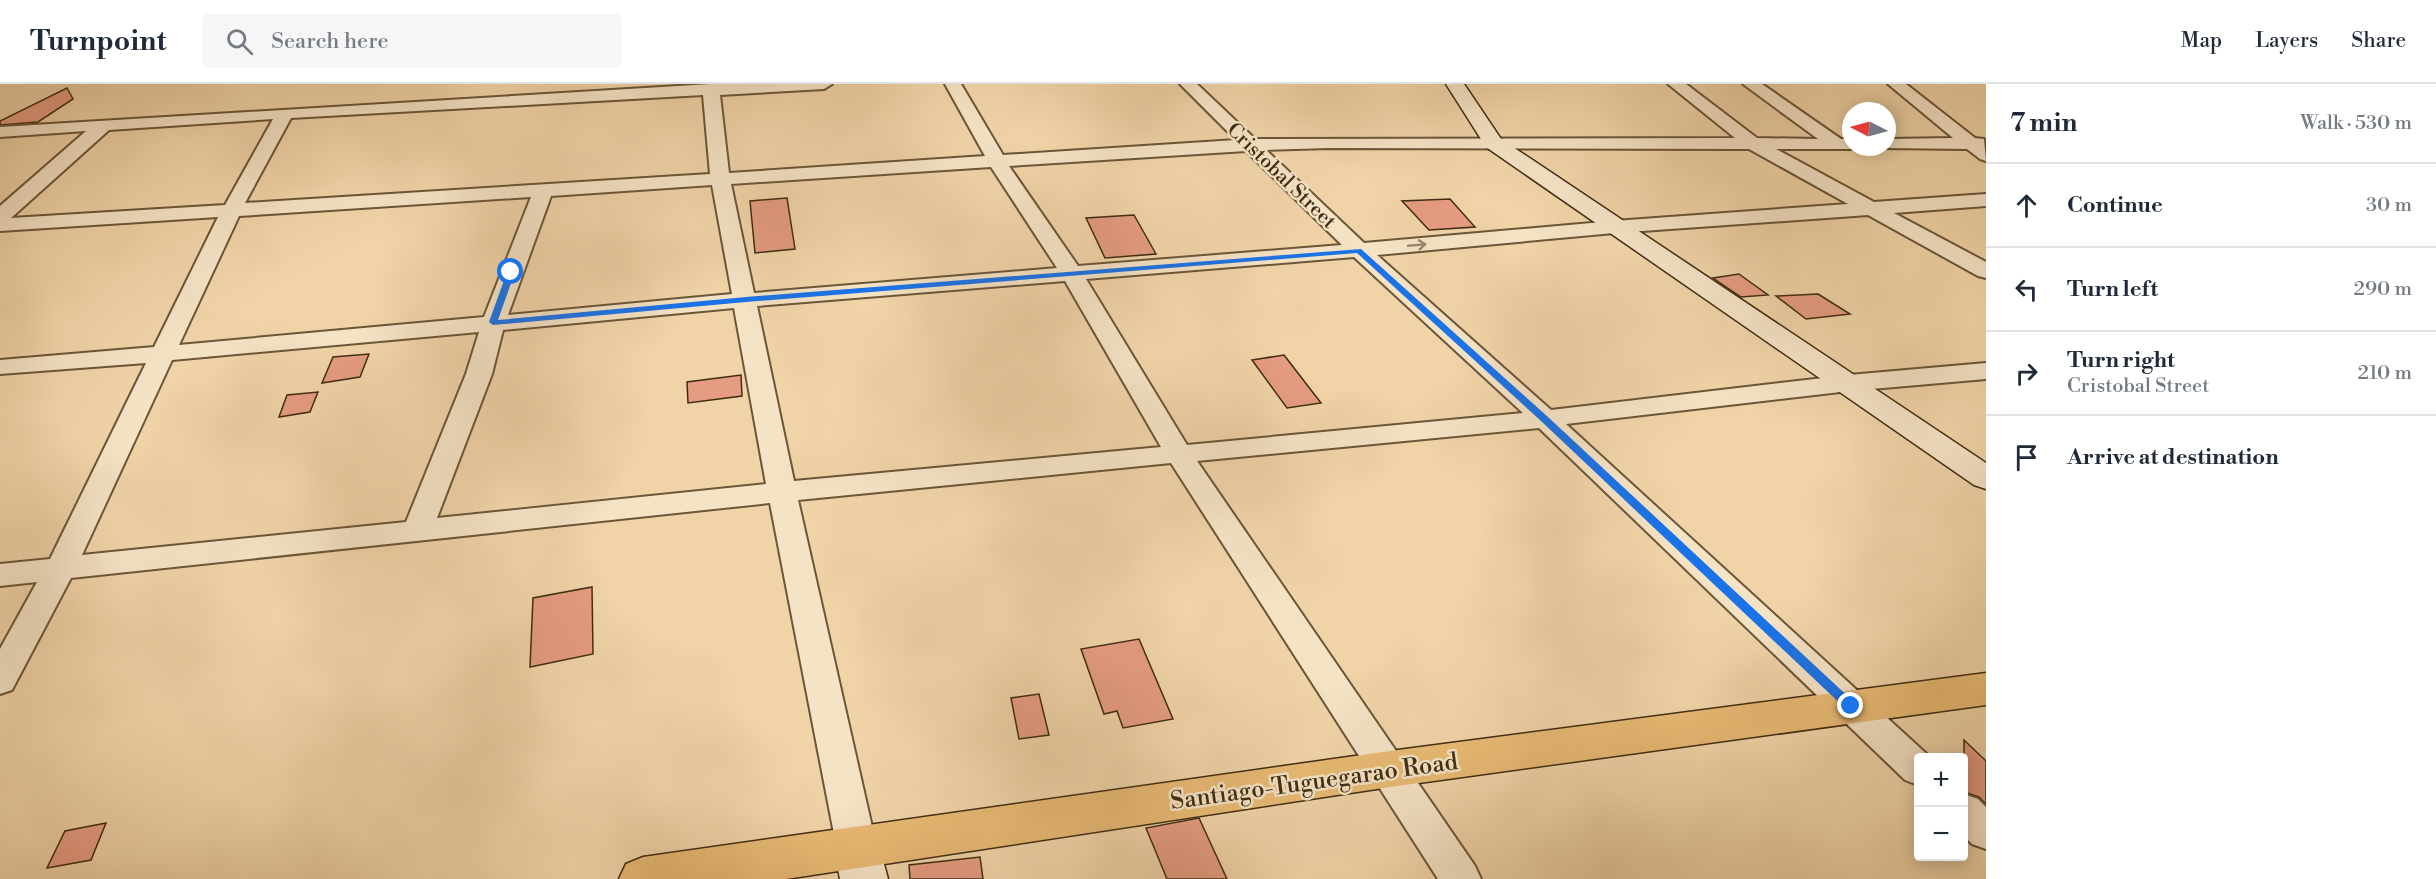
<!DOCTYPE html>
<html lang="en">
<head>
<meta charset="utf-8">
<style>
	:root { --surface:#fff; --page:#f6f6f7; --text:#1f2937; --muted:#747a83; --line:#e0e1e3 }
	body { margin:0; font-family:"Libre Bodoni",serif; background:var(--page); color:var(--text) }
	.controls { position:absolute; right:18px; bottom:18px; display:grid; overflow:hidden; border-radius:6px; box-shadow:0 3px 15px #0003 }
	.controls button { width:54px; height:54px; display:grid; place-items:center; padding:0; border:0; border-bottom:2px solid var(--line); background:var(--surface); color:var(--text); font:30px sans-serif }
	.compass { position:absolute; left:1842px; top:18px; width:54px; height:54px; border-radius:50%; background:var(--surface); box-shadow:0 3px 15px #0003; rotate:276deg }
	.stop { position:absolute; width:18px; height:18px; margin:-14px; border:4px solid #1a73e8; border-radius:50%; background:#fff }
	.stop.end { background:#1a73e8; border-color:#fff; box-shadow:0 2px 6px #0008 }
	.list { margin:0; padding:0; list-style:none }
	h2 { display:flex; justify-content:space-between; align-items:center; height:78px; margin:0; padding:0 24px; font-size:26px }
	h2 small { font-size:20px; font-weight:400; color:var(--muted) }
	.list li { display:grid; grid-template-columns:39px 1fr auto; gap:18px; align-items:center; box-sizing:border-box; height:84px; padding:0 24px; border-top:2px solid var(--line) }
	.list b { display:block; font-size:22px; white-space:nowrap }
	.list p { margin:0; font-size:20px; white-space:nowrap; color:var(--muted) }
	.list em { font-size:20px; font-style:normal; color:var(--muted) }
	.icon { flex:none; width:33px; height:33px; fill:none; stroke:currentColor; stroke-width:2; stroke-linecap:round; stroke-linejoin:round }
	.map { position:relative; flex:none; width:1986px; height:795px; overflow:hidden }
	header { display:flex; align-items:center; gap:36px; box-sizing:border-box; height:84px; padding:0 30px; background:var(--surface); border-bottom:2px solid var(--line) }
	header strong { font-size:28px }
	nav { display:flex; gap:33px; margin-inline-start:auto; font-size:21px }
	.search { width:420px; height:54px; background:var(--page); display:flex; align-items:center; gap:15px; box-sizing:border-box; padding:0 21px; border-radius:6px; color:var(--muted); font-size:22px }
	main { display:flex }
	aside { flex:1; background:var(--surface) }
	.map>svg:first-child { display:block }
	.building { fill:#e69c82; stroke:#3f2c13; stroke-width:1.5 }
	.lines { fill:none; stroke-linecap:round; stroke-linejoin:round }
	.street-casing { stroke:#6b5638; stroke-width:4 }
	.secondary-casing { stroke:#3f2c13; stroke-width:3 }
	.highway-casing { stroke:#3f2c13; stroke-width:3 }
	.street { fill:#f5e3c6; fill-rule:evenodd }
	.secondary { fill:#f5e3c6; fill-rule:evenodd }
	.highway { fill:#e8ba74; fill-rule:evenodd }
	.oneway { stroke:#9a886c }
	.route { fill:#1a73e8 }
	.labels { text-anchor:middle; stroke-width:5; stroke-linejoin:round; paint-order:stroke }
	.street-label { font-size:20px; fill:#3f2c13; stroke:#f5e3c6 }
	.near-street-label { font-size:24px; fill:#3f2c13; stroke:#f5e3c6 }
</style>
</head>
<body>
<header>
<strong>Turnpoint</strong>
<div class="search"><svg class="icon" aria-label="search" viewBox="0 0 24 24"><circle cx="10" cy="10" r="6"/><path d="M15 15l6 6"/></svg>Search here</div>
<nav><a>Map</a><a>Layers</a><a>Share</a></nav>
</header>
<main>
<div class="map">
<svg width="1986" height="795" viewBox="0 0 1986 795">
	<rect width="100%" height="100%" fill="#f0d4a8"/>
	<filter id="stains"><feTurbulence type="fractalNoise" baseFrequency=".00333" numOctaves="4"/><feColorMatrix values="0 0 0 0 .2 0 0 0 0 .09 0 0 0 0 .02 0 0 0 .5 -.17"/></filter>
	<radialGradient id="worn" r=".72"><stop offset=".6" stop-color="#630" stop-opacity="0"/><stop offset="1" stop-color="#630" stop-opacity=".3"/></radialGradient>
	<!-- building -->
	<g class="building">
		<polygon points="67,4 73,15 38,38 0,41 0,37"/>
		<polygon points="787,114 795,165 755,169 750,117"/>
		<polygon points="1450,115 1475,143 1429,146 1402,117"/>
		<polygon points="1134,131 1156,170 1105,174 1086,134"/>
		<polygon points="1739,190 1768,211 1741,213 1713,194"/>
		<polygon points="1818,210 1850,230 1806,235 1776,212"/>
		<polygon points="369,270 360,293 322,299 333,273"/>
		<polygon points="1284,271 1321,319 1287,324 1252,276"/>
		<polygon points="741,291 742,312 688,319 687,298"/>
		<polygon points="318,308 310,328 279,333 287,311"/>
		<polygon points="592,503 593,570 530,583 533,514"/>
		<polygon points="1139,555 1173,635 1123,644 1117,627 1104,630 1081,565"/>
		<polygon points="1039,610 1049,651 1019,655 1011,614"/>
		<polygon points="1964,656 1986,677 1986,720 1979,713 1964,708"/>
		<polygon points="1199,734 1227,795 1167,795 1146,744"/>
		<polygon points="106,739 91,776 47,784 65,747"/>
		<polygon points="980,773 983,795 910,795 909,781"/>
	</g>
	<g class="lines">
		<defs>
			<g id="street">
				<path d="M 711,0 L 832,0 L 824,5 L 720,11 L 729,89 L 985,72 L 945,0 L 961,0 L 1003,71 L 1236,56 L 1180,0 L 1197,0 L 1255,55 L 1735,54 L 1668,0 L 1686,0 L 1757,54 L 1818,55 L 1743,0 L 1762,0 L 1841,55 L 1851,55 L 1851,63 L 1858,63 L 1851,65 L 1776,65 L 1874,118 L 1986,110 L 1986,122 L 1894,129 L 1986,178 L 1986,194 L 1978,192 L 1868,131 L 1614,149 L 1377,171 L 1551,326 L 1849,291 L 1986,279 L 1986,295 L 1849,307 L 1566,340 L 1931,674 L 1918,674 L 1918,701 L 1905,696 L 1539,344 L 1197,377 L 1475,782 L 1481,795 L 1438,795 L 1171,379 L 798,416 L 877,765 L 871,778 L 857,783 L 843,778 L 837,765 L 770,419 L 71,494 L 12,606 L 0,610 L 0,565 L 37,498 L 0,502 L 0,480 L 50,475 L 146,279 L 0,290 L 0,276 L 154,263 L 218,133 L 0,147 L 0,122 L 86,47 L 0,53 L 0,43 ZM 703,11 L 710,90 L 245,119 L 291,34 ZM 273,35 L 225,121 L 11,134 L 109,46 ZM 1329,64 L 1749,65 L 1848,120 L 1614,137 L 1364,159 L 1266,66 ZM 1246,67 L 1342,161 L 1078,182 L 1009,82 ZM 991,83 L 1057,184 L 754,209 L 731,100 ZM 712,101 L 732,210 L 508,231 L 551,112 ZM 531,113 L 484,233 L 179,261 L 239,132 ZM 1354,173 L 1523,329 L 1187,361 L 1086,195 ZM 1065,197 L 1161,363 L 794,397 L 757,222 ZM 734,224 L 766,400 L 437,434 L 492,290 L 503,246 ZM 479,248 L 466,290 L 406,438 L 82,471 L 172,276 Z"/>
				<polygon points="1888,0 1906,0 1975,54 1984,55 1986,77 1980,75 1967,65 1881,64 1887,63 1887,55 1953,54"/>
				<polygon points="1964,710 1978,715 1986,723 1986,765 1972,760 1964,752"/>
			</g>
			<g id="secondary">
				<polygon points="1446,0 1464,0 1501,55 1986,379 1986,405 1974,401 1486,63"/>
				<polygon points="857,744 873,750 880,765 888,795 840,795 834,765 841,750"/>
			</g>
			<polygon id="highway" points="1986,589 1986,621 1390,703 786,795 619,795 626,780 643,773 1390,667"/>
		</defs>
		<!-- street casing -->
		<use href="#street" class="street-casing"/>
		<!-- secondary casing -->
		<use href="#secondary" class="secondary-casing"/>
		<!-- highway casing -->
		<use href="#highway" class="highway-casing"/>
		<!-- street -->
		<use href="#street" class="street"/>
		<!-- secondary -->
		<use href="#secondary" class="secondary"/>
		<!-- highway -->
		<use href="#highway" class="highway"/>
	</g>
	<!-- one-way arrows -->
	<defs><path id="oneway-shaft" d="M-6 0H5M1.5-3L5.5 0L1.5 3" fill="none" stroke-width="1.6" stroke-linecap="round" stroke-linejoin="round" transform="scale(1.5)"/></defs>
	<use class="oneway" href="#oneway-shaft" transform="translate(1417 161) rotate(-5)"/>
	<!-- route -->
	<polygon class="route" points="1361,165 1548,333 1855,619 1855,626 1847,626 1541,337 1357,169 746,218 493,241 489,238 507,188 511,186 515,188 498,236 746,213"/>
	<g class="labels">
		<!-- street labels -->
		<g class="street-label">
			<text transform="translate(1282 91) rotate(44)" y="7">Cristobal Street</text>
		</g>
		<!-- near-street labels -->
		<g class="near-street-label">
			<text transform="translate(1314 697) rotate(-8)" y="8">Santiago-Tuguegarao Road</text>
		</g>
	</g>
	<rect width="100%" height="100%" filter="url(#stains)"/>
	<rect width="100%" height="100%" fill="url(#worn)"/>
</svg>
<div class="controls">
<button>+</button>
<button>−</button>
</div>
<svg class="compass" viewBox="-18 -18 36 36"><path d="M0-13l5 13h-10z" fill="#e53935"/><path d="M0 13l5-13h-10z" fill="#747a83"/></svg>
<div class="stop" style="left:511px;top:188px"></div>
<div class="stop end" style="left:1851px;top:622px"></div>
</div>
<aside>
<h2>7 min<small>Walk · 530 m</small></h2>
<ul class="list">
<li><svg class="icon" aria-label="ahead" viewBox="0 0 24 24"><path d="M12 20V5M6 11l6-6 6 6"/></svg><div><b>Continue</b></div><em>30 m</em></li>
<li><svg class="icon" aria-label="left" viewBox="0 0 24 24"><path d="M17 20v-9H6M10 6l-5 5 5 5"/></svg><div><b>Turn left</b></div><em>290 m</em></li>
<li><svg class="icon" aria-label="right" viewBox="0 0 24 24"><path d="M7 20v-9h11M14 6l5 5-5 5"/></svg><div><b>Turn right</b><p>Cristobal Street</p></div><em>210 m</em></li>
<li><svg class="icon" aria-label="arrive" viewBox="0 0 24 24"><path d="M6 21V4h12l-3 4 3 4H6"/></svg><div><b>Arrive at destination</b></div></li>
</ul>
</aside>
</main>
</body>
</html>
